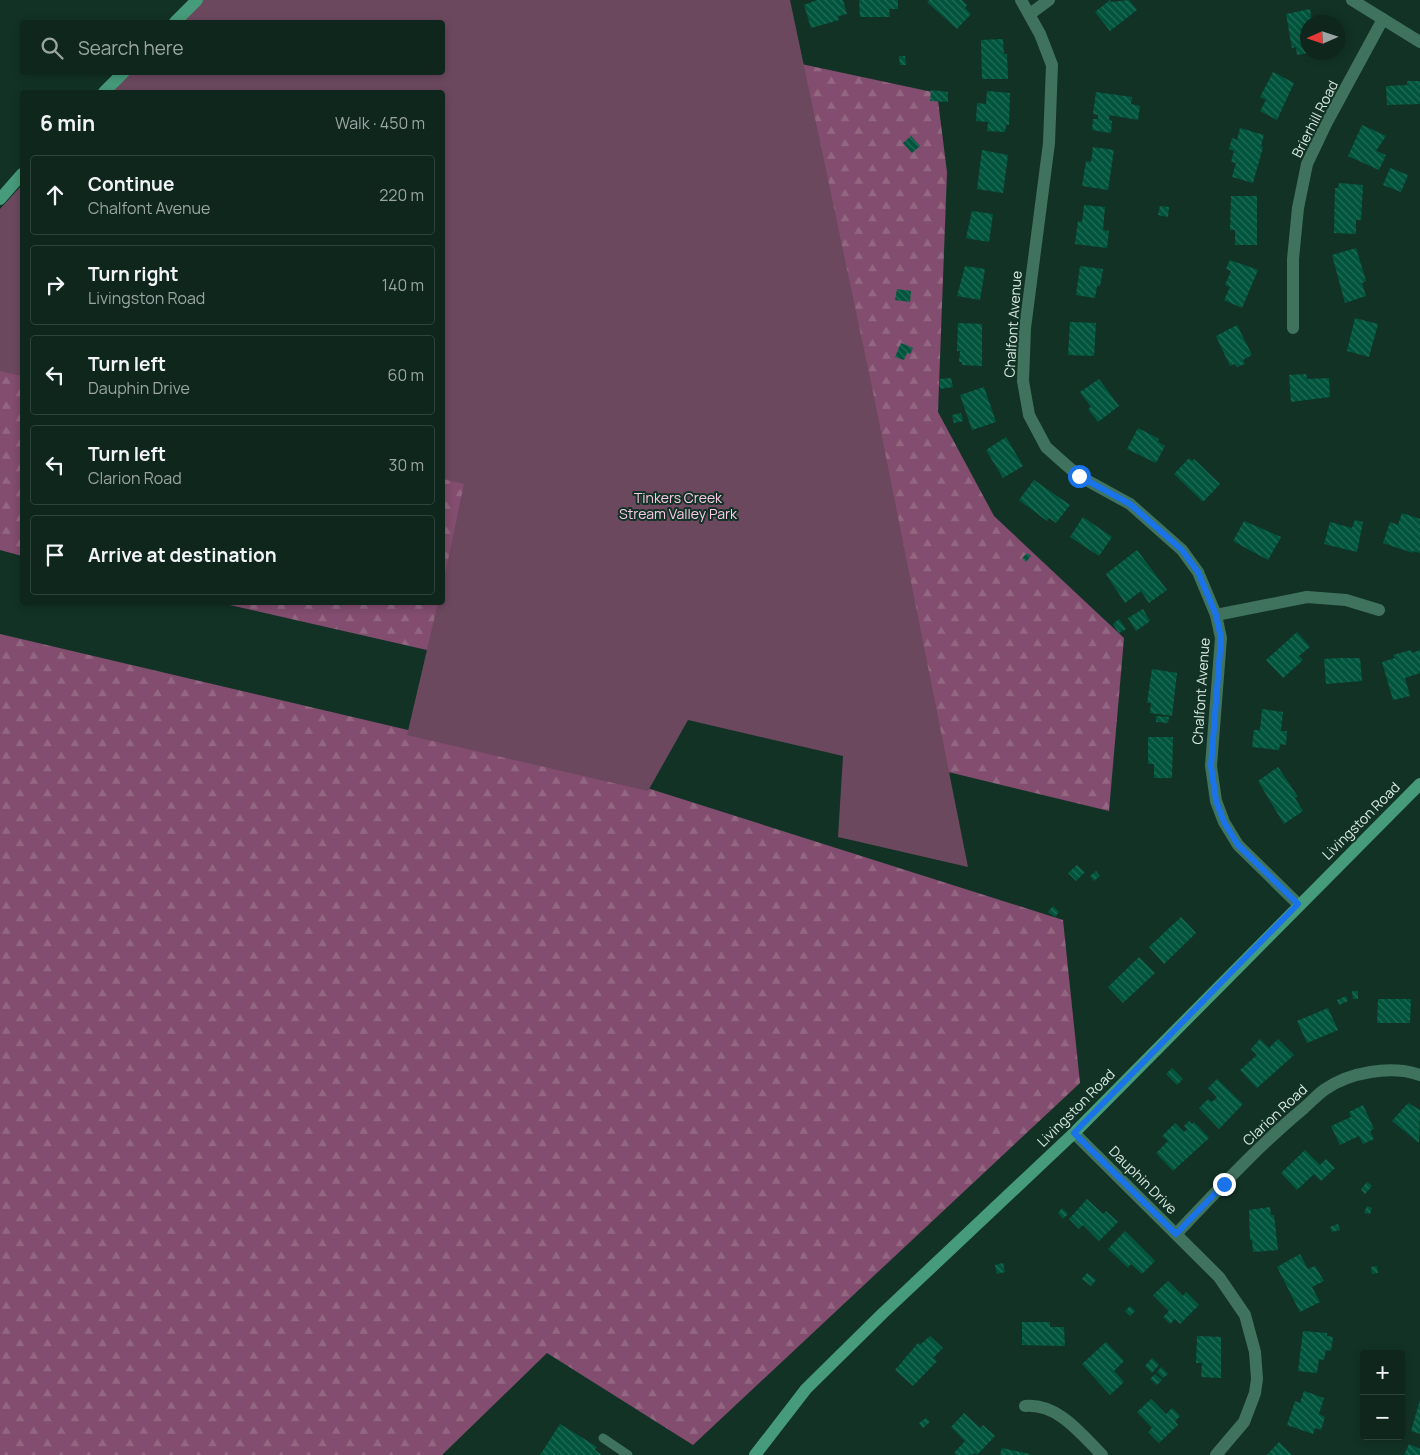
<!DOCTYPE html>
<html lang="en">
<head>
<meta charset="utf-8">
<style>
	:root { --surface:#0e261c; --page:#172e25; --text:#f1f3f6; --muted:#9ba5a3; --line:#2e433b }
	body { margin:0; font-family:Manrope,sans-serif; background:var(--page); color:var(--text) }
	.controls { position:absolute; right:15px; bottom:15px; display:grid; overflow:hidden; border-radius:5px; box-shadow:0 2px 8px #0003 }
	.controls button { width:45px; height:45px; display:grid; place-items:center; padding:0; border:0; border-bottom:1px solid var(--line); background:var(--surface); color:var(--text); font:25px sans-serif }
	.compass { position:absolute; left:1300px; top:15px; width:45px; height:45px; border-radius:50%; background:var(--surface); box-shadow:0 2px 8px #0003; rotate:267deg }
	.stop { position:absolute; width:15px; height:15px; margin:-11px; border:4px solid #1a73e8; border-radius:50%; background:#fff }
	.stop.end { background:#1a73e8; border-color:#fff; box-shadow:0 1px 5px #0008 }
	.list { margin:0; padding:0; list-style:none }
	h2 { display:flex; justify-content:space-between; align-items:center; height:65px; margin:0; padding:0 20px; font-size:21px }
	h2 small { font-size:16px; font-weight:400; color:var(--muted) }
	.list li { display:grid; grid-template-columns:32px 1fr auto; gap:15px; align-items:center; box-sizing:border-box; height:80px; margin:0 10px 10px; padding:0 10px; border:1px solid var(--line); border-radius:5px }
	.list b { display:block; font-size:19px; white-space:nowrap }
	.list p { margin:0; font-size:16px; white-space:nowrap; color:var(--muted) }
	.list em { font-size:16px; font-style:normal; color:var(--muted) }
	.icon { flex:none; width:28px; height:28px; fill:none; stroke:currentColor; stroke-width:2; stroke-linecap:round; stroke-linejoin:round }
	.map { position:relative; flex:none; width:1420px; height:1455px; overflow:hidden }
	.search { position:absolute; background:var(--surface); box-shadow:0 2px 8px #0003; left:20px; top:20px; width:425px; height:55px; display:flex; align-items:center; gap:12px; box-sizing:border-box; padding:0 18px; border-radius:5px; color:var(--muted); font-size:19px }
	.panel { position:absolute; background:var(--surface); box-shadow:0 2px 8px #0003; left:20px; top:90px; width:425px; height:515px; border-radius:5px }
	.map>svg:first-child { display:block }
	.forest { fill:url(#forest-firs) }
	.park { fill:#6b485e }
	.building { fill:url(#building-back-hatch) }
	.lines { fill:none; stroke-linecap:round; stroke-linejoin:round }
	.lane { stroke:#40735e; stroke-width:9 }
	.street { stroke:#40735e; stroke-width:12 }
	.secondary { stroke:#459b7a; stroke-width:12 }
	.route { stroke:#1a73e8; stroke-width:6 }
	.labels { text-anchor:middle; stroke-width:4; stroke-linejoin:round; paint-order:stroke }
	.street-label { font-size:14px; fill:#d7e9e1; stroke:#123226 }
	.park-label { font-size:14px; fill:#fbc9e6; stroke:#123226 }
</style>
</head>
<body>
<div class="map">
<svg width="1420" height="1455" viewBox="0 0 1420 1455">
	<defs>
		<pattern id="forest-firs" width="22" height="20" patternUnits="userSpaceOnUse" patternTransform="scale(1.25)"><rect width="22" height="20" fill="#824d6e"/><path d="M5 1l3.5 6h-7zM16 11l3.5 6h-7z" fill="#936782"/></pattern>
		<pattern id="building-back-hatch" width="6" height="6" patternUnits="userSpaceOnUse" patternTransform="scale(1.25)"><rect width="6" height="6" fill="#00553c"/><path d="M-1 5l2 2M0 0l6 6M5-1l2 2" fill="none" stroke="#246d58"/></pattern>
	</defs>
	<rect width="100%" height="100%" fill="#123226"/>
	<!-- forest -->
	<g class="forest">
		<polygon points="752,0 778,59 937,93 947,172 938,412 994,516 1124,638 1109,811 751,724 221,603 442,602 442,92 146,92 442,72 442,22"/>
		<polygon points="22,216 22,556 0,550 0,238"/>
		<polygon points="0,634 625,781 1063,920 1080,1083 693,1445 547,1353 442,1455 0,1455"/>
	</g>
	<!-- park -->
	<g class="park">
		<polygon points="196,0 790,0 873,392 968,867 838,837 843,756 688,720 648,791 407,735 438,603 442,602 443,584 464,484 443,479 442,92 111,92 129,73 442,72 442,22 175,22"/>
		<polygon points="22,185 22,376 0,371 0,209"/>
	</g>
	<!-- building -->
	<g class="building">
		<polygon points="817,0 843,0 847,14 838,16 839,20 811,28 804,5"/>
		<polygon points="859,0 898,0 898,9 889,9 890,17 860,17"/>
		<polygon points="929,0 962,0 967,5 965,8 971,14 957,29 927,2"/>
		<polygon points="1110,0 1111,2 1129,0 1137,10 1110,31 1095,12"/>
		<polygon points="1310,9 1312,22 1308,22 1308,53 1297,55 1296,47 1292,48 1286,14"/>
		<polygon points="1003,39 1004,54 1007,54 1008,79 982,79 981,40"/>
		<polygon points="899,56 905,56 906,65 900,65"/>
		<polygon points="1273,72 1294,83 1277,120 1260,111 1266,100 1260,97"/>
		<polygon points="1407,81 1420,81 1420,104 1387,105 1386,86 1407,85"/>
		<polygon points="931,90 948,92 948,102 930,101"/>
		<polygon points="987,91 1010,93 1009,125 1006,125 1005,132 987,131 988,122 976,121 977,103 986,104"/>
		<polygon points="1096,92 1132,97 1131,104 1140,106 1138,120 1110,115 1109,120 1112,121 1111,133 1092,130 1093,119 1098,119 1098,115 1093,114"/>
		<polygon points="1362,125 1386,136 1376,151 1386,155 1379,170 1348,156"/>
		<polygon points="1240,128 1264,135 1261,146 1263,147 1253,183 1232,177 1236,163 1231,162 1234,151 1229,149 1232,138 1237,140"/>
		<polygon points="911,136 920,146 912,153 903,143"/>
		<polygon points="1093,147 1114,150 1108,190 1082,186 1086,161 1091,162"/>
		<polygon points="982,150 1008,155 1003,193 977,189"/>
		<polygon points="1390,168 1408,175 1401,192 1383,185"/>
		<polygon points="1339,183 1363,185 1361,220 1356,220 1356,234 1334,233 1335,188 1338,188"/>
		<polygon points="1231,196 1257,196 1257,245 1235,245 1235,230 1230,230"/>
		<polygon points="1084,205 1105,207 1103,230 1109,231 1107,248 1075,244 1078,221 1082,222"/>
		<polygon points="1160,206 1169,207 1168,217 1158,215"/>
		<polygon points="972,211 993,214 989,242 966,238"/>
		<polygon points="1356,248 1366,281 1362,283 1366,296 1345,303 1332,255"/>
		<polygon points="1230,260 1258,270 1242,308 1224,300 1230,287 1225,285 1231,271 1226,269"/>
		<polygon points="965,266 985,269 980,300 957,296"/>
		<polygon points="1080,266 1103,269 1100,286 1097,286 1095,298 1076,295"/>
		<polygon points="897,289 911,291 910,302 895,300"/>
		<polygon points="1355,318 1378,324 1369,357 1347,351"/>
		<polygon points="1070,322 1096,323 1094,356 1068,355"/>
		<polygon points="958,323 982,324 982,366 962,365 962,362 959,362 960,351 957,351"/>
		<polygon points="1237,325 1252,355 1243,360 1245,364 1237,367 1235,364 1230,366 1216,336"/>
		<polygon points="901,343 913,348 910,354 907,353 904,360 895,357"/>
		<polygon points="1306,374 1307,379 1329,378 1330,397 1291,402 1289,375"/>
		<polygon points="951,378 953,387 940,389 939,379"/>
		<polygon points="1099,379 1119,406 1098,422 1088,409 1091,407 1080,392"/>
		<polygon points="984,387 996,422 972,430 960,395"/>
		<polygon points="961,413 963,421 954,423 952,415"/>
		<polygon points="1138,428 1159,439 1158,442 1165,446 1156,463 1127,449"/>
		<polygon points="1006,437 1023,466 1003,478 986,450"/>
		<polygon points="1189,458 1192,461 1194,459 1220,484 1203,502 1174,474"/>
		<polygon points="1034,480 1070,505 1056,523 1049,518 1047,521 1019,500"/>
		<polygon points="1402,513 1420,519 1420,553 1413,551 1413,553 1383,543 1390,522 1398,525"/>
		<polygon points="1083,517 1112,537 1099,556 1070,537"/>
		<polygon points="1355,520 1363,522 1357,552 1324,544 1330,522 1352,528"/>
		<polygon points="1244,521 1281,537 1268,560 1233,541"/>
		<polygon points="1137,550 1167,590 1149,603 1141,591 1125,603 1106,574"/>
		<polygon points="1027,553 1031,556 1026,562 1022,558"/>
		<polygon points="1143,609 1150,621 1136,631 1128,618"/>
		<polygon points="1119,619 1126,629 1119,633 1113,624"/>
		<polygon points="1297,632 1310,647 1299,656 1303,660 1283,678 1266,660"/>
		<polygon points="1411,650 1412,653 1420,650 1420,673 1405,678 1410,696 1393,700 1382,662 1395,658 1393,655"/>
		<polygon points="1340,658 1360,658 1362,681 1326,684 1324,659"/>
		<polygon points="1152,669 1177,673 1172,716 1150,713 1151,703 1147,703"/>
		<polygon points="1262,709 1283,712 1281,731 1287,731 1286,745 1280,744 1279,750 1252,747 1254,730 1260,730"/>
		<polygon points="1156,716 1169,717 1168,723 1156,722"/>
		<polygon points="1148,737 1173,737 1172,778 1154,778 1154,764 1148,764"/>
		<polygon points="1278,767 1298,797 1295,798 1303,811 1284,824 1258,781"/>
		<polygon points="1077,865 1085,872 1076,881 1068,873"/>
		<polygon points="1096,871 1100,876 1094,881 1090,876"/>
		<polygon points="1053,906 1059,912 1055,917 1048,912"/>
		<polygon points="1181,917 1196,933 1164,964 1149,947"/>
		<polygon points="1139,957 1155,973 1123,1003 1108,987"/>
		<polygon points="1352,991 1358,991 1358,999 1353,999"/>
		<polygon points="1346,996 1348,1001 1339,1005 1337,1000"/>
		<polygon points="1378,999 1411,999 1410,1023 1377,1023"/>
		<polygon points="1328,1008 1338,1030 1307,1043 1297,1021"/>
		<polygon points="1260,1039 1269,1048 1278,1039 1294,1055 1257,1088 1240,1070 1257,1055 1251,1049"/>
		<polygon points="1172,1068 1183,1079 1177,1085 1166,1074"/>
		<polygon points="1217,1079 1243,1104 1219,1129 1199,1108 1208,1099 1212,1102 1217,1097 1208,1088"/>
		<polygon points="1408,1103 1420,1110 1419,1143 1392,1121"/>
		<polygon points="1363,1105 1374,1129 1370,1131 1374,1139 1363,1144 1359,1136 1340,1145 1331,1126 1351,1117 1349,1112"/>
		<polygon points="1189,1121 1192,1124 1194,1122 1209,1138 1173,1171 1156,1153 1168,1141 1162,1136 1175,1123 1184,1132 1187,1129 1184,1126"/>
		<polygon points="1305,1150 1320,1165 1326,1159 1335,1168 1321,1181 1314,1174 1297,1190 1281,1173"/>
		<polygon points="1367,1182 1372,1186 1365,1194 1361,1189"/>
		<polygon points="1087,1199 1103,1214 1106,1211 1118,1222 1099,1241 1083,1225 1079,1229 1069,1219"/>
		<polygon points="1367,1206 1372,1208 1370,1214 1364,1213"/>
		<polygon points="1270,1207 1271,1215 1274,1215 1278,1250 1253,1252 1252,1240 1250,1240 1249,1210"/>
		<polygon points="1062,1208 1068,1214 1063,1219 1058,1213"/>
		<polygon points="1338,1224 1340,1230 1332,1232 1330,1227"/>
		<polygon points="1125,1231 1155,1261 1142,1274 1131,1264 1128,1268 1108,1249"/>
		<polygon points="1300,1254 1308,1269 1315,1266 1324,1281 1312,1287 1320,1302 1300,1312 1277,1267"/>
		<polygon points="1003,1263 1005,1272 997,1274 995,1265"/>
		<polygon points="1377,1266 1378,1273 1372,1274 1371,1267"/>
		<polygon points="1087,1273 1096,1280 1091,1286 1082,1279"/>
		<polygon points="1168,1281 1183,1296 1186,1292 1199,1305 1180,1324 1175,1319 1170,1324 1163,1317 1169,1311 1153,1295"/>
		<polygon points="1130,1306 1135,1311 1130,1316 1125,1311"/>
		<polygon points="1022,1322 1050,1322 1050,1327 1064,1327 1065,1346 1022,1345"/>
		<polygon points="1303,1331 1327,1333 1327,1336 1333,1337 1331,1351 1326,1350 1324,1360 1319,1359 1317,1373 1298,1371"/>
		<polygon points="930,1336 943,1348 933,1358 937,1361 913,1386 895,1370 918,1343 920,1345"/>
		<polygon points="1197,1336 1221,1337 1221,1378 1201,1377 1202,1363 1196,1363"/>
		<polygon points="1106,1342 1124,1361 1114,1371 1124,1382 1110,1395 1082,1364"/>
		<polygon points="1152,1358 1159,1365 1152,1373 1145,1366"/>
		<polygon points="1161,1367 1168,1374 1163,1378 1157,1372"/>
		<polygon points="1155,1374 1162,1380 1157,1385 1150,1379"/>
		<polygon points="1304,1391 1324,1398 1319,1414 1325,1417 1321,1430 1315,1428 1313,1434 1287,1425 1295,1401 1300,1403"/>
		<polygon points="1151,1399 1166,1414 1172,1408 1180,1416 1175,1421 1178,1425 1159,1443 1148,1432 1152,1428 1137,1412"/>
		<polygon points="1420,1400 1420,1434 1411,1431"/>
		<polygon points="964,1413 980,1428 983,1425 995,1436 977,1455 974,1453 972,1455 956,1455 954,1453 965,1441 951,1427"/>
		<polygon points="926,1418 930,1422 923,1428 919,1423"/>
		<polygon points="560,1424 597,1447 595,1450 602,1455 540,1455"/>
		<polygon points="1279,1442 1292,1455 1267,1455"/>
		<polygon points="1409,1444 1420,1449 1420,1455 1404,1455"/>
		<polygon points="1002,1448 1029,1454 1029,1455 1000,1455"/>
	</g>
	<g class="lines">
		<!-- lane -->
		<polyline class="lane" points="603,1438 628,1455"/>
		<!-- street -->
		<g class="street">
			<polyline points="1021,0 1040,34 1052,65 1049,143 1025,328 1023,381 1029,415 1046,447 1065,464 1079,476 1130,504 1182,550 1198,572 1216,615 1221,638 1211,766 1216,801 1224,822 1238,845 1298,904"/>
			<polyline points="1352,0 1420,42"/>
			<polyline points="1030,14 1049,0"/>
			<polyline points="1293,328 1293,259 1298,208 1307,164 1326,124 1383,19"/>
			<polyline points="1216,615 1307,597 1346,600 1379,610"/>
			<polyline points="1074,1133 1219,1277 1245,1315 1255,1352 1257,1379 1255,1393 1244,1422 1216,1455"/>
			<path d="M 1176,1234 C 1217,1191 1258,1146 1304,1108 C 1311,1102 1317,1095 1324,1090 C 1349,1072 1391,1065 1420,1075"/>
			<path d="M 1025,1406 C 1058,1403 1081,1434 1102,1455"/>
		</g>
		<!-- secondary -->
		<g class="secondary">
			<polyline points="175,22 197,0"/>
			<polyline points="104,92 124,72"/>
			<polyline points="0,199 22,174"/>
			<polyline points="755,1455 806,1389 882,1314 1074,1133 1420,784"/>
		</g>
	</g>
	<g class="lines">
		<!-- route -->
		<polyline class="route" points="1079,476 1130,504 1182,550 1198,572 1216,615 1221,638 1211,766 1216,801 1224,822 1238,845 1298,904 1074,1133 1176,1234 1224,1184"/>
	</g>
	<g class="labels">
		<!-- street labels -->
		<g class="street-label">
			<text transform="translate(1315 119) rotate(-63)" y="5">Brierhill Road</text>
			<text transform="translate(1013 324) rotate(-86)" y="5">Chalfont Avenue</text>
			<text transform="translate(1201 691) rotate(-86)" y="5">Chalfont Avenue</text>
			<text transform="translate(1361 821) rotate(-45)" y="5">Livingston Road</text>
			<text transform="translate(1076 1108) rotate(-45)" y="5">Livingston Road</text>
			<text transform="translate(1275 1115) rotate(-43)" y="5">Clarion Road</text>
			<text transform="translate(1143 1180) rotate(45)" y="5">Dauphin Drive</text>
		</g>
		<!-- park labels -->
		<g class="park-label">
			<text x="678" y="503">Tinkers Creek<tspan x="678" dy="16">Stream Valley Park</tspan></text>
		</g>
	</g>
</svg>
<div class="controls">
<button>+</button>
<button>−</button>
</div>
<svg class="compass" viewBox="-18 -18 36 36"><path d="M0-13l5 13h-10z" fill="#e53935"/><path d="M0 13l5-13h-10z" fill="#9ba5a3"/></svg>
<div class="stop" style="left:1079px;top:476px"></div>
<div class="stop end" style="left:1224px;top:1184px"></div>
<div class="search"><svg class="icon" aria-label="search" viewBox="0 0 24 24"><circle cx="10" cy="10" r="6"/><path d="M15 15l6 6"/></svg>Search here</div>
<section class="panel">
<h2>6 min<small>Walk · 450 m</small></h2>
<ul class="list">
<li><svg class="icon" aria-label="ahead" viewBox="0 0 24 24"><path d="M12 20V5M6 11l6-6 6 6"/></svg><div><b>Continue</b><p>Chalfont Avenue</p></div><em>220 m</em></li>
<li><svg class="icon" aria-label="right" viewBox="0 0 24 24"><path d="M7 20v-9h11M14 6l5 5-5 5"/></svg><div><b>Turn right</b><p>Livingston Road</p></div><em>140 m</em></li>
<li><svg class="icon" aria-label="left" viewBox="0 0 24 24"><path d="M17 20v-9H6M10 6l-5 5 5 5"/></svg><div><b>Turn left</b><p>Dauphin Drive</p></div><em>60 m</em></li>
<li><svg class="icon" aria-label="left" viewBox="0 0 24 24"><path d="M17 20v-9H6M10 6l-5 5 5 5"/></svg><div><b>Turn left</b><p>Clarion Road</p></div><em>30 m</em></li>
<li><svg class="icon" aria-label="arrive" viewBox="0 0 24 24"><path d="M6 21V4h12l-3 4 3 4H6"/></svg><div><b>Arrive at destination</b></div></li>
</ul>
</section>
</div>
</body>
</html>
